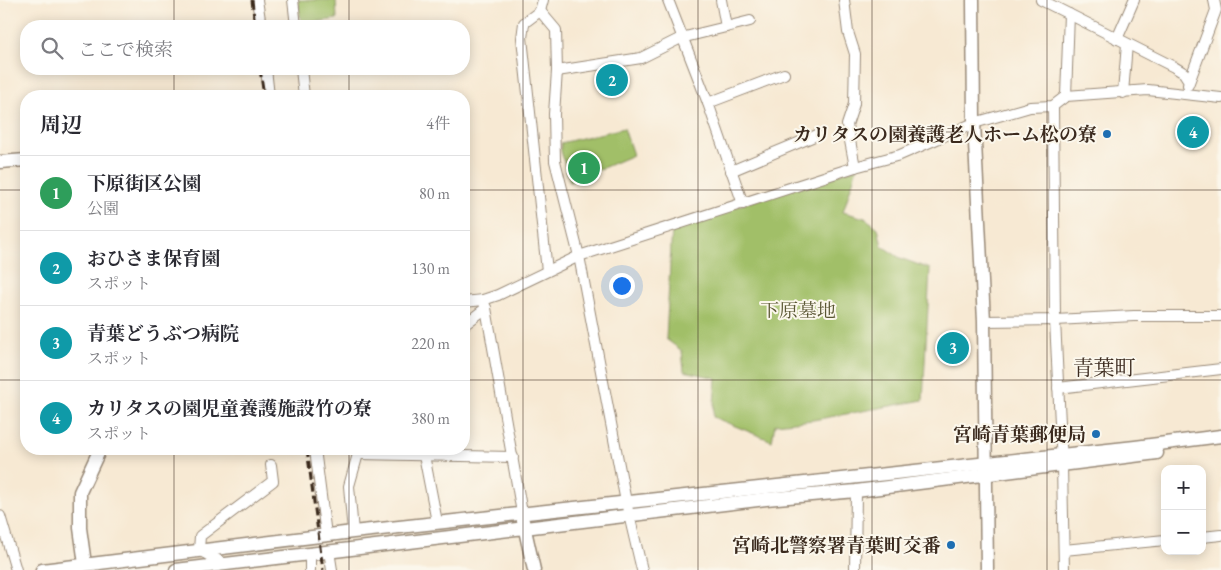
<!DOCTYPE html>
<html lang="ja">
<head>
<meta charset="utf-8">
<style>
	:root { --surface:#fff; --page:#f2f2f3; --text:#2b2b33; --muted:#7c7c81; --line:#e1e1e2; --accent:#b45309 }
	body { margin:0; font-family:"EB Garamond","Noto Serif JP",serif; background:var(--page); color:var(--text) }
	.controls { position:absolute; right:15px; bottom:15px; display:grid; overflow:hidden; border-radius:10px; box-shadow:0 2px 12px #0003 }
	.controls button { width:45px; height:45px; display:grid; place-items:center; padding:0; border:0; border-bottom:1px solid var(--line); background:var(--surface); color:var(--text); font:25px sans-serif }
	.you { position:absolute; left:621px; top:285px; width:18px; height:18px; margin:-12px; border:4px solid #fff; border-radius:50%; background:#1a73e8; box-shadow:0 0 0 8px #1a73e833 }
	.badge { display:grid; place-items:center; width:32px; height:32px; border-radius:50%; background:var(--accent); color:#fff; font-size:16px; font-weight:700 }
	.pin { position:absolute; translate:-50% -50%; border:2px solid #fff; box-shadow:0 1px 5px #0006 }
	.list { margin:0; padding:0; list-style:none }
	h2 { display:flex; justify-content:space-between; align-items:center; height:65px; margin:0; padding:0 20px; font-size:21px }
	h2 small { font-size:16px; font-weight:400; color:var(--muted) }
	.list li { display:grid; grid-template-columns:32px 1fr auto; gap:15px; align-items:center; box-sizing:border-box; height:75px; padding:0 20px; border-top:1px solid var(--line) }
	.list b { display:block; font-size:19px; white-space:nowrap }
	.list p { margin:0; font-size:16px; white-space:nowrap; color:var(--muted) }
	.list em { font-size:16px; font-style:normal; color:var(--muted) }
	.icon { flex:none; width:28px; height:28px; fill:none; stroke:currentColor; stroke-width:2; stroke-linecap:round; stroke-linejoin:round }
	.map { position:relative; flex:none; width:1221px; height:570px; overflow:hidden }
	.search { position:absolute; background:var(--surface); box-shadow:0 2px 12px #0003; left:20px; top:20px; width:450px; height:55px; display:flex; align-items:center; gap:12px; box-sizing:border-box; padding:0 18px; border-radius:20px; color:var(--muted); font-size:19px }
	.panel { position:absolute; background:var(--surface); box-shadow:0 2px 12px #0003; left:20px; top:90px; width:450px; height:365px; border-radius:20px }
	.map>svg:first-child { display:block }
	.green { fill:#a1bf67; stroke:#6e7442 }
	.lines { fill:none; stroke-linecap:round; stroke-linejoin:round }
	.minor-casing { stroke:#998a78; stroke-width:12 }
	.tertiary-casing { stroke:#998a78; stroke-width:15 }
	.minor { stroke:#fff; stroke-width:10 }
	.tertiary { stroke:#fff; stroke-width:12 }
	.rail { stroke:#3b2a1e; stroke-width:3; stroke-dasharray:8 4; stroke-linecap:butt }
	.grid { fill:none; stroke:#3b2a1e; stroke-width:1; stroke-opacity:0.55 }
	.poi-dot { fill:#1f6fb2; stroke:#fbf7ec; stroke-width:2 }
	.labels { text-anchor:middle; stroke-width:4; stroke-linejoin:round; paint-order:stroke }
	.poi-label { font-size:19px; font-weight:bold; fill:#3b2a1e; stroke:#fbf7ec; text-anchor:end }
	.park-label { font-size:19px; fill:#5a5734; stroke:#fbf7ec }
	.quarter-label { font-size:21px; fill:#3b2a1e; stroke:#fbf7ec }
</style>
</head>
<body>
<div class="map">
<svg width="1221" height="570" viewBox="0 0 1221 570">
	<rect width="100%" height="100%" fill="#fbf7ec"/>
	<filter id="ink" filterUnits="userSpaceOnUse"><feTurbulence type="fractalNoise" baseFrequency=".02" numOctaves="2"/><feDisplacementMap in="SourceGraphic" scale="10" xChannelSelector="R" yChannelSelector="G"/><feConvolveMatrix kernelMatrix="1 2 1 2 8 2 1 2 1" color-interpolation-filters="sRGB"/></filter>
	<filter id="wash" filterUnits="userSpaceOnUse"><feTurbulence type="fractalNoise" baseFrequency=".0096" numOctaves="4" result="noise"/><feDisplacementMap in="SourceGraphic" scale="20" xChannelSelector="R" yChannelSelector="G"/><feGaussianBlur stdDeviation="1.12" result="paint"/><feColorMatrix in="noise" values="0 0 0 0 0 0 0 0 0 0 0 0 0 0 0 0 0 1.4 0 .05"/><feComposite in="paint" operator="in"/></filter>
	<g filter="url(#wash)">
		<rect width="100%" height="100%" fill="#f7e9d3"/>
		<!-- green -->
		<g class="green">
			<polygon points="298,0 336,0 337,19 301,24"/>
			<polygon points="624,128 633,155 570,182 561,151 561,143"/>
			<polygon points="857,168 843,212 865,218 878,228 882,246 900,258 930,269 923,400 813,420 775,424 772,441 713,417 716,378 684,371 682,351 666,339 672,227"/>
		</g>
	</g>
	<g filter="url(#ink)">
		<g class="lines">
			<defs>
				<g id="minor">
					<polyline points="257,0 261,26"/>
					<polyline points="293,0 296,26"/>
					<polyline points="543,0 540,11 524,23 522,38 547,271"/>
					<polyline points="668,0 708,103 743,204"/>
					<polyline points="844,0 848,32 855,54 854,104 847,125 855,167"/>
					<polyline points="1041,0 1174,67 1184,73 1189,81"/>
					<polyline points="540,11 556,30 557,71 554,114 555,161 579,256 626,502 642,570"/>
					<polyline points="726,27 750,21"/>
					<polyline points="1117,39 1134,0"/>
					<polyline points="266,69 269,96"/>
					<polyline points="301,69 304,96"/>
					<polyline points="557,71 641,58 681,38 726,27 721,0"/>
					<polyline points="1188,85 1216,10 1214,0"/>
					<polyline points="1123,93 1127,44"/>
					<polyline points="1066,96 1069,14"/>
					<polyline points="708,103 784,74"/>
					<polyline points="1053,106 1055,320 1062,465 1064,570"/>
					<polyline points="731,171 817,135"/>
					<polyline points="483,300 486,308 522,513"/>
					<polyline points="464,302 483,300 498,295 579,256 855,167 900,155 974,123 1030,107 1053,106 1066,96 1148,90 1221,98"/>
					<polyline points="984,321 1055,320 1134,316 1221,316"/>
					<polyline points="464,325 486,308"/>
					<polyline points="1058,388 1221,369"/>
					<polyline points="315,449 326,535"/>
					<polyline points="423,450 437,522"/>
					<polyline points="358,454 513,457"/>
					<polyline points="0,516 16,570"/>
					<polyline points="353,532 349,486 358,454 357,449"/>
					<polyline points="1202,537 1221,535"/>
					<polyline points="1064,550 1165,540"/>
					<polyline points="329,551 332,570"/>
					<polyline points="310,554 310,570"/>
					<polyline points="225,564 199,550 200,536 273,481 271,465"/>
					<polyline points="855,570 856,491"/>
				</g>
				<g id="tertiary">
					<polyline points="973,0 974,123 984,321 987,570"/>
					<polyline points="0,162 26,160"/>
					<polyline points="523,521 534,570"/>
					<polyline points="85,564 80,528 80,492 100,449"/>
					<polyline points="42,570 353,532 1135,447 1221,436"/>
					<polyline points="176,570 766,499 856,491 1157,453"/>
				</g>
			</defs>
			<!-- minor casing -->
			<use href="#minor" class="minor-casing"/>
			<!-- tertiary casing -->
			<use href="#tertiary" class="tertiary-casing"/>
			<!-- minor -->
			<use href="#minor" class="minor"/>
			<!-- tertiary -->
			<use href="#tertiary" class="tertiary"/>
			<!-- rail -->
			<g class="rail">
				<polyline points="252,0 255,26"/>
				<polyline points="260,69 264,96"/>
				<polyline points="307,449 323,570"/>
			</g>
		</g>
	</g>
	<!-- grid -->
	<path class="grid" d="M 174,0 L 174,26M 349,0 L 349,26M 523,0 L 523,570M 698,0 L 698,570M 872,0 L 872,570M 1047,0 L 1047,570M 174,69 L 174,96M 349,69 L 349,96M 0,190 L 26,190M 464,190 L 1221,190M 0,380 L 26,380M 464,380 L 1221,380M 174,449 L 174,570M 349,449 L 349,570"/>
	<!-- markers -->
	<g class="poi-dot">
		<circle cx="1107" cy="134" r="5"/>
		<circle cx="1096" cy="434" r="5"/>
		<circle cx="951" cy="545" r="5"/>
	</g>
	<g class="labels">
		<!-- poi labels -->
		<g class="poi-label">
			<text x="1097" y="141">カリタスの園養護老人ホーム松の寮</text>
			<text x="1086" y="441">宮崎青葉郵便局</text>
			<text x="941" y="552">宮崎北警察署青葉町交番</text>
		</g>
		<!-- park labels -->
		<g class="park-label">
			<text x="798" y="317">下原墓地</text>
		</g>
		<!-- quarter labels -->
		<g class="quarter-label">
			<text x="1104" y="375">青葉町</text>
		</g>
	</g>
</svg>
<div class="controls">
<button>+</button>
<button>−</button>
</div>
<div class="you"></div>
<div class="pin badge" style="left:584px;top:168px;background:#2e9e5b">1</div>
<div class="pin badge" style="left:612px;top:80px;background:#0f9aa8">2</div>
<div class="pin badge" style="left:953px;top:348px;background:#0f9aa8">3</div>
<div class="pin badge" style="left:1193px;top:132px;background:#0f9aa8">4</div>
<div class="search"><svg class="icon" aria-label="search" viewBox="0 0 24 24"><circle cx="10" cy="10" r="6"/><path d="M15 15l6 6"/></svg>ここで検索</div>
<section class="panel">
<h2>周辺<small>4件</small></h2>
<ul class="list">
<li><span class="badge" style="background:#2e9e5b">1</span><div><b>下原街区公園</b><p>公園</p></div><em>80 m</em></li>
<li><span class="badge" style="background:#0f9aa8">2</span><div><b>おひさま保育園</b><p>スポット</p></div><em>130 m</em></li>
<li><span class="badge" style="background:#0f9aa8">3</span><div><b>青葉どうぶつ病院</b><p>スポット</p></div><em>220 m</em></li>
<li><span class="badge" style="background:#0f9aa8">4</span><div><b>カリタスの園児童養護施設竹の寮</b><p>スポット</p></div><em>380 m</em></li>
</ul>
</section>
</div>
</body>
</html>
